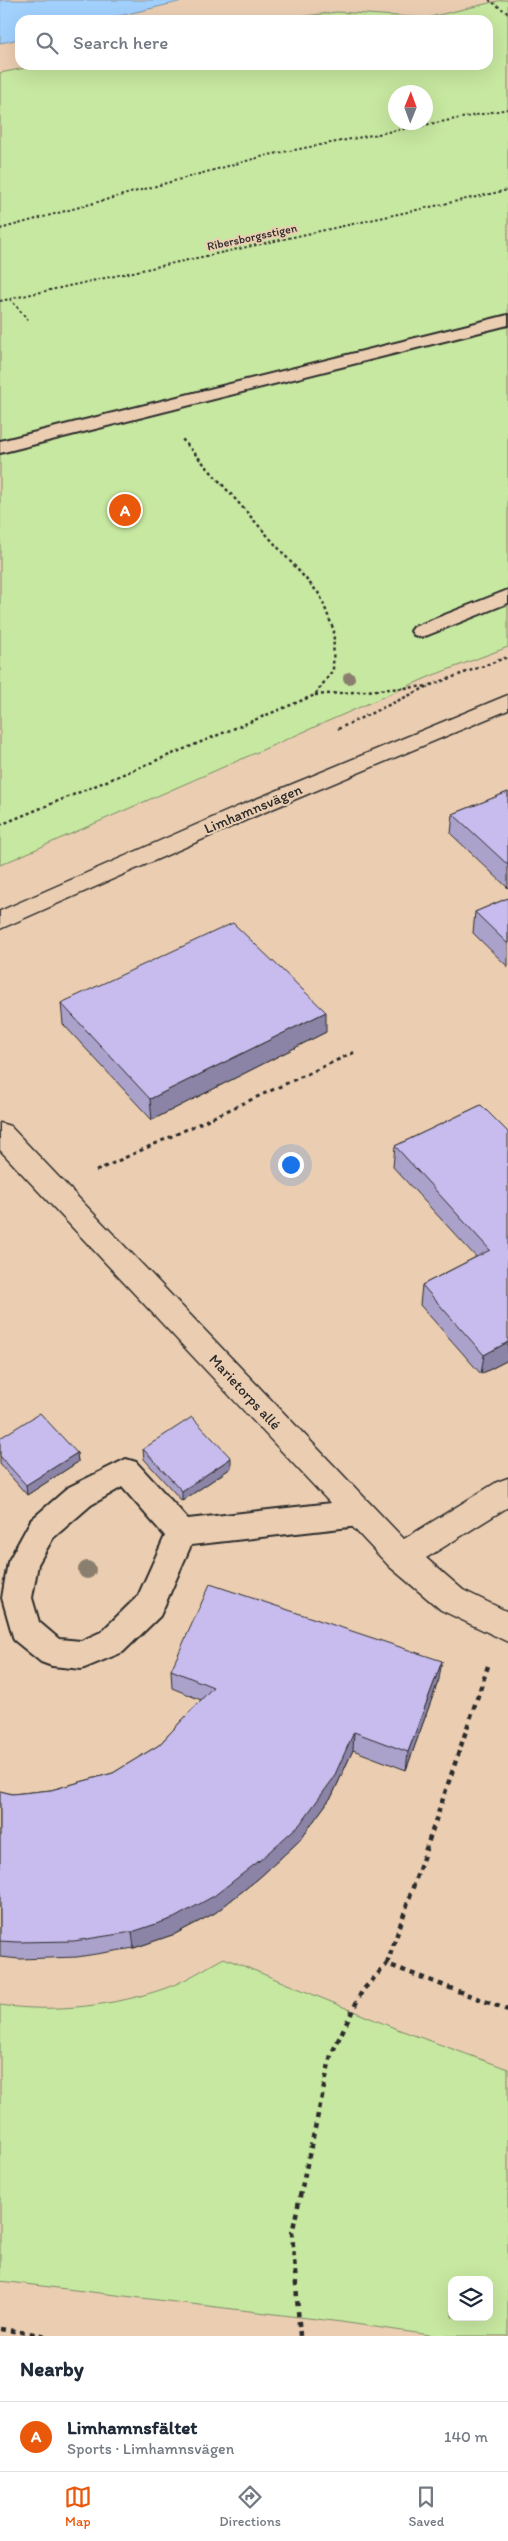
<!DOCTYPE html>
<html lang="en">
<head>
<meta charset="utf-8">
<style>
	:root { --surface:#fff; --page:#f6f6f7; --text:#1f2937; --muted:#747a83; --line:#e0e1e3; --accent:#ea580c }
	body { margin:0; font-family:Itim,sans-serif; background:var(--page); color:var(--text) }
	.controls { position:absolute; right:15px; bottom:15px; display:grid; overflow:hidden; border-radius:10px; box-shadow:0 5px 20px #0002 }
	.controls button { width:45px; height:45px; display:grid; place-items:center; padding:0; border:0; border-bottom:1px solid var(--line); background:var(--surface); color:var(--text); font:25px sans-serif }
	.compass { position:absolute; left:388px; top:85px; width:45px; height:45px; border-radius:50%; background:var(--surface); box-shadow:0 5px 20px #0002; rotate:1deg }
	.you { position:absolute; left:290px; top:1164px; width:18px; height:18px; margin:-12px; border:4px solid #fff; border-radius:50%; background:#1a73e8; box-shadow:0 0 0 8px #1a73e833 }
	.badge { display:grid; place-items:center; width:32px; height:32px; border-radius:50%; background:var(--accent); color:#fff; font-size:16px; font-weight:700 }
	.pin { position:absolute; translate:-50% -50%; border:2px solid #fff; box-shadow:0 1px 5px #0006 }
	.list { margin:0; padding:0; list-style:none }
	h2 { display:flex; justify-content:space-between; align-items:center; height:65px; margin:0; padding:0 20px; font-size:21px }
	h2 small { font-size:16px; font-weight:400; color:var(--muted) }
	.list li { display:grid; grid-template-columns:32px 1fr auto; gap:15px; align-items:center; box-sizing:border-box; height:70px; padding:0 20px; border-top:1px solid var(--line) }
	.list b { display:block; font-size:19px; white-space:nowrap }
	.list p { margin:0; font-size:16px; white-space:nowrap; color:var(--muted) }
	.list em { font-size:16px; font-style:normal; color:var(--muted) }
	.icon { flex:none; width:28px; height:28px; fill:none; stroke:currentColor; stroke-width:2; stroke-linecap:round; stroke-linejoin:round }
	.map { position:relative; flex:none; width:508px; height:2336px; overflow:hidden }
	.search { position:absolute; background:var(--surface); box-shadow:0 5px 20px #0002; left:15px; right:15px; top:15px; height:55px; display:flex; align-items:center; gap:12px; box-sizing:border-box; padding:0 18px; border-radius:15px; color:var(--muted); font-size:19px }
	.sheet { height:135px; background:var(--surface) }
	nav { display:flex; justify-content:space-around; align-items:center; box-sizing:border-box; height:70px; border-top:1px solid var(--line); background:var(--surface); font-size:14px; color:var(--muted) }
	nav a { display:grid; justify-items:center; gap:2px }
	nav .on { color:var(--accent) }
	.map>svg:first-child { display:block }
	.green { fill:#c7e8a0; stroke:#798a66; fill-rule:evenodd }
	.water { fill:#a2d1fe; stroke:#728faa }
	.lines { fill:none; stroke-linecap:round; stroke-linejoin:round }
	.lane-casing { stroke:#2b2b2b; stroke-width:4 }
	.street-casing { stroke:#2b2b2b; stroke-width:3 }
	.secondary-casing { stroke:#2b2b2b; stroke-width:3 }
	.path-far3 { stroke:#2b2b2b; stroke-width:2; stroke-dasharray:2.5 2.5; stroke-linecap:butt }
	.path-far2 { stroke:#2b2b2b; stroke-width:2.5; stroke-dasharray:3 3; stroke-linecap:butt }
	.path-far1 { stroke:#2b2b2b; stroke-width:3; stroke-dasharray:4 4; stroke-linecap:butt }
	.path { stroke:#2b2b2b; stroke-width:4.5; stroke-dasharray:5 5; stroke-linecap:butt }
	.lane { fill:#ebceb2; fill-rule:evenodd }
	.street { fill:#ebceb2; fill-rule:evenodd }
	.secondary { fill:#ebceb2; fill-rule:evenodd }
	.tree { fill:#8a7f6e }
	.wall { fill:#aba2cc; stroke:#2b2b2b }
	.shaded-wall { fill:#8b84a6; stroke:#2b2b2b }
	.building { fill:#c7bced; stroke:#2b2b2b }
	.labels { text-anchor:middle; stroke-width:4; stroke-linejoin:round; paint-order:stroke }
	.far-street-label { font-size:12px; fill:#2b2b2b; stroke:#ebceb2 }
	.street-label { font-size:15px; fill:#2b2b2b; stroke:#ebceb2 }
</style>
</head>
<body>
<div class="map">
<svg width="508" height="2336" viewBox="0 0 508 2336">
	<rect width="100%" height="100%" fill="#ebceb2"/>
	<filter id="ink" filterUnits="userSpaceOnUse"><feTurbulence type="fractalNoise" baseFrequency=".02" numOctaves="2"/><feDisplacementMap in="SourceGraphic" scale="10" xChannelSelector="R" yChannelSelector="G"/><feConvolveMatrix kernelMatrix="1 2 1 2 8 2 1 2 1" color-interpolation-filters="sRGB"/></filter>
	<g filter="url(#ink)">
		<!-- green -->
		<g class="green">
			<path d="M 502,0 L 508,0 L 508,647 L 431,676 L 0,865 L 0,73 L 40,65 L 488,65 L 488,20 L 274,20 L 337,12 L 426,18 ZM 396,92 L 426,92 L 426,122 L 396,122 Z"/>
			<path d="M 224,1958 L 397,2029 L 508,2069 L 508,2336 L 437,2336 L 341,2322 L 0,2281 L 0,2005 C 54,2013 115,2006 166,1988 C 186,1981 205,1968 224,1958 ZM 452,2280 L 489,2280 L 489,2317 L 452,2317 Z"/>
		</g>
		<!-- water -->
		<polygon class="water" points="0,0 187,0 102,20 20,20 20,39 0,43"/>
		<g class="lines">
			<defs>
				<g id="lane">
					<polygon points="508,315 508,325 0,453 0,441"/>
					<polygon points="508,590 508,603 428,635 421,637 414,635 411,631 414,627"/>
					<path d="M 126,1459 L 136,1462 L 188,1519 L 359,1500 L 370,1504 L 374,1513 L 370,1522 L 359,1526 L 191,1545 L 160,1616 L 123,1652 L 82,1669 L 52,1666 L 41,1662 L 14,1640 L 2,1598 L 8,1562 L 31,1520 L 69,1487 ZM 122,1487 L 165,1536 L 138,1596 L 101,1632 L 81,1641 L 59,1639 L 39,1622 L 32,1598 L 38,1564 L 53,1538 L 91,1505 Z"/>
				</g>
				<polygon id="street" points="0,1123 10,1126 404,1539 497,1482 508,1478 508,1507 426,1558 463,1590 508,1612 508,1642 441,1610 390,1567 0,1150"/>
				<polygon id="secondary" points="508,695 508,710 253,817 0,929 0,911 237,807"/>
			</defs>
			<!-- lane casing -->
			<use href="#lane" class="lane-casing"/>
			<!-- street casing -->
			<use href="#street" class="street-casing"/>
			<!-- secondary casing -->
			<use href="#secondary" class="secondary-casing"/>
			<!-- path-far3 -->
			<g class="path-far3">
				<polyline points="489,0 508,13"/>
				<polyline points="0,229 268,155 508,109"/>
				<polyline points="10,299 29,321"/>
				<polyline points="0,301 508,190"/>
			</g>
			<!-- path-far2 -->
			<g class="path-far2">
				<polyline points="315,695 429,686"/>
				<polyline points="338,729 431,685 508,657"/>
				<polyline points="0,825 315,695 333,670 334,631 320,595 182,439"/>
			</g>
			<!-- path-far1 -->
			<polyline class="path-far1" points="96,1171 357,1051"/>
			<!-- path -->
			<g class="path">
				<polyline points="488,1666 387,1964 508,2010"/>
				<polyline points="0,2329 48,2336"/>
				<polyline points="300,2336 292,2233 331,2055 362,1991 387,1964"/>
			</g>
			<!-- lane -->
			<use href="#lane" class="lane"/>
			<!-- street -->
			<use href="#street" class="street"/>
			<!-- secondary -->
			<use href="#secondary" class="secondary"/>
		</g>
		<!-- trees -->
		<g class="tree">
			<circle cx="349" cy="678" r="6"/>
			<circle cx="87" cy="1570" r="9"/>
		</g>
		<!-- wall -->
		<g class="wall">
			<polygon points="508,792 508,888 451,834 453,814"/>
			<polygon points="508,898 508,967 473,933 475,912"/>
			<polygon points="61,1003 326,1032 152,1120 63,1024"/>
			<polygon points="481,1105 508,1360 481,1374 420,1305 422,1285 476,1257 393,1167 395,1146"/>
			<polygon points="0,1438 77,1453 78,1462 27,1495 0,1464"/>
			<polygon points="143,1449 231,1468 182,1501 144,1459"/>
			<polygon points="171,1670 439,1679 406,1770 353,1750 332,1796 299,1841 259,1878 215,1913 175,1934 134,1948 77,1957 20,1959 0,1957 0,1791 12,1794 51,1790 113,1773 159,1745 201,1700 172,1688"/>
		</g>
		<!-- shaded-wall -->
		<g class="shaded-wall">
			<polygon points="326,1012 326,1032 152,1120 150,1099"/>
			<polygon points="508,1342 508,1360 481,1374 484,1355"/>
			<polygon points="77,1453 78,1462 27,1495 26,1485"/>
			<polygon points="231,1458 231,1468 182,1501 182,1491"/>
			<polygon points="442,1661 439,1679 406,1770 408,1752"/>
			<polygon points="354,1732 353,1750 332,1796 299,1841 259,1878 215,1913 175,1934 134,1948 132,1932"/>
		</g>
		<!-- building -->
		<g class="building">
			<polygon points="508,792 508,865 453,814"/>
			<polygon points="508,898 508,944 475,912"/>
			<polygon points="233,923 326,1012 150,1099 61,1003"/>
			<polygon points="481,1105 508,1132 508,1342 484,1355 422,1285 490,1250 395,1146"/>
			<polygon points="40,1413 77,1453 26,1485 0,1456 0,1438"/>
			<polygon points="192,1417 231,1458 182,1491 143,1449"/>
			<polygon points="210,1584 442,1661 408,1752 354,1732 333,1779 300,1824 259,1861 214,1896 174,1918 132,1932 74,1941 17,1942 0,1941 0,1791 12,1794 51,1790 113,1773 159,1745 213,1687 171,1670"/>
		</g>
	</g>
	<g class="labels">
		<!-- far-street labels -->
		<g class="far-street-label">
			<text transform="translate(252 237) rotate(-12)" y="4">Ribersborgsstigen</text>
		</g>
		<!-- street labels -->
		<g class="street-label">
			<text transform="translate(253 809) rotate(-23)" y="5">Limhamnsvägen</text>
			<text transform="translate(245 1392) rotate(47)" y="5">Marietorps allé</text>
		</g>
	</g>
</svg>
<div class="controls">
<button><svg class="icon" aria-label="layers" viewBox="0 0 24 24"><path d="M12 4l9 5-9 5-9-5zM3 14l9 5 9-5"/></svg></button>
</div>
<svg class="compass" viewBox="-18 -18 36 36"><path d="M0-13l5 13h-10z" fill="#e53935"/><path d="M0 13l5-13h-10z" fill="#747a83"/></svg>
<div class="you"></div>
<div class="pin badge" style="left:125px;top:510px">A</div>
<div class="search"><svg class="icon" aria-label="search" viewBox="0 0 24 24"><circle cx="10" cy="10" r="6"/><path d="M15 15l6 6"/></svg>Search here</div>
</div>
<section class="sheet">
<h2>Nearby<small></small></h2>
<ul class="list">
<li><span class="badge">A</span><div><b>Limhamnsfältet</b><p>Sports · Limhamnsvägen</p></div><em>140 m</em></li>
</ul>
</section>
<nav>
<a class="on"><svg class="icon" aria-label="map" viewBox="0 0 24 24"><path d="M3 6l6-2 6 2 6-2v14l-6 2-6-2-6 2zM9 4v14M15 6v14"/></svg>Map</a>
<a><svg class="icon" aria-label="directions" viewBox="0 0 24 24"><path d="M12 3l9 9-9 9-9-9zM9 14v-3h6M13 9l2 2-2 2"/></svg>Directions</a>
<a><svg class="icon" aria-label="saved" viewBox="0 0 24 24"><path d="M7 4h10v16l-5-4-5 4z"/></svg>Saved</a>
</nav>
</body>
</html>
